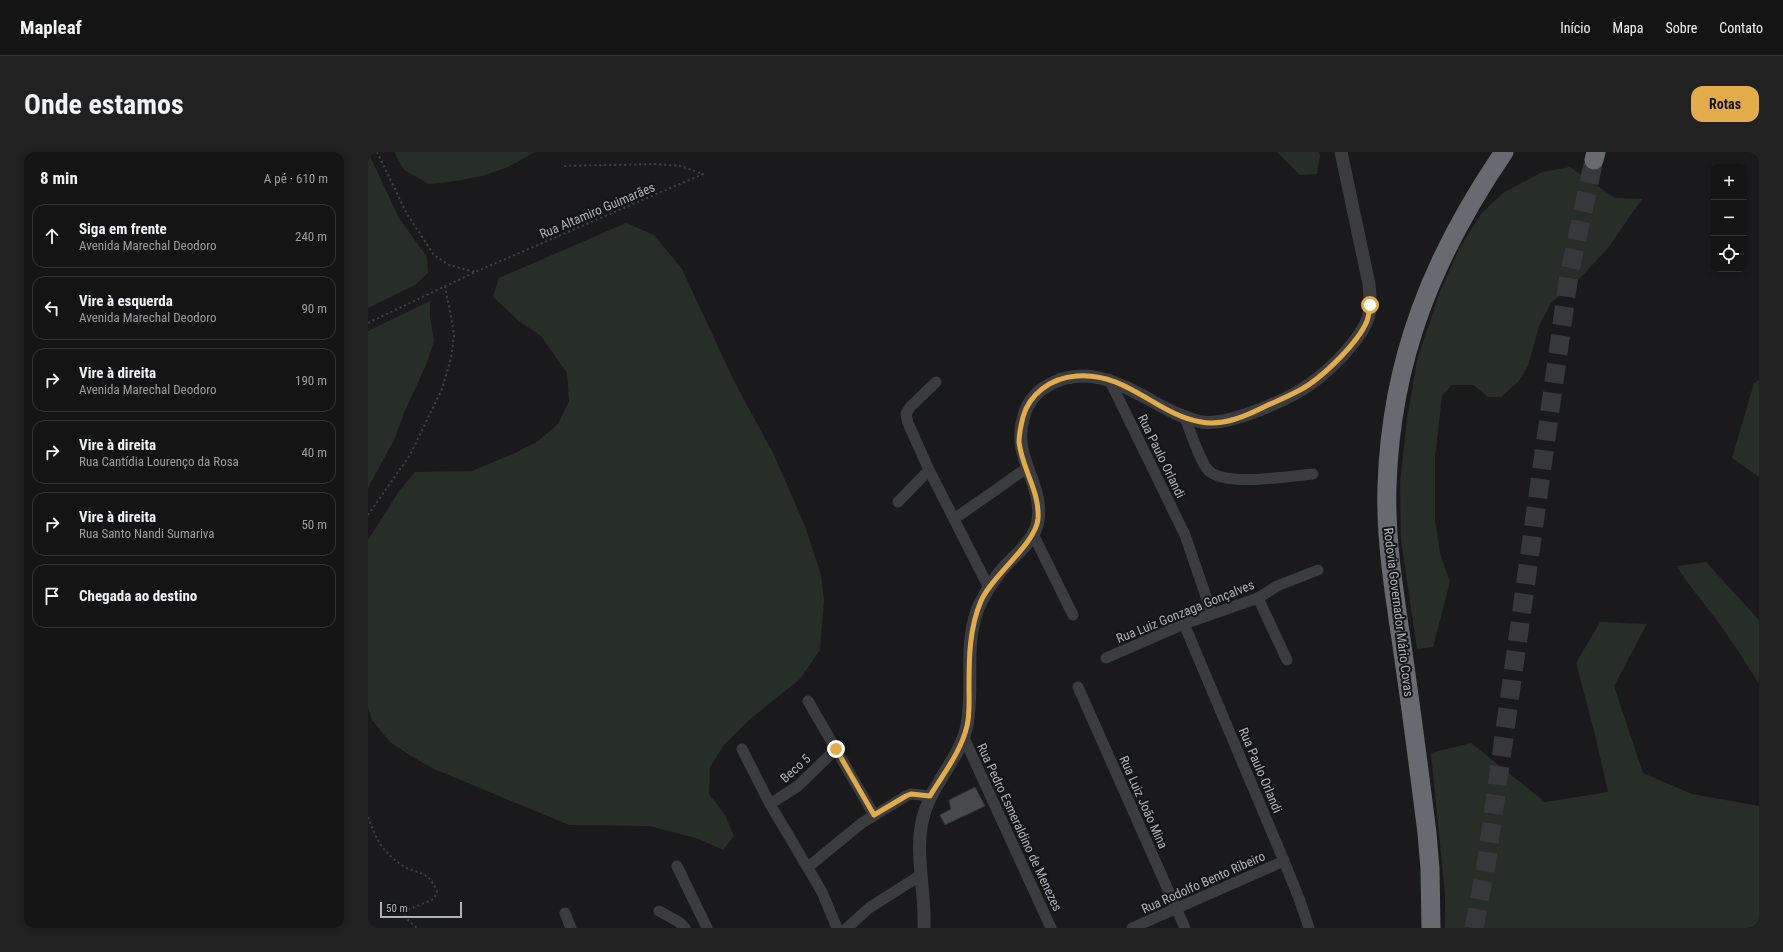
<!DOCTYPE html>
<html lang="pt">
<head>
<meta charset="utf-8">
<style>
	:root { --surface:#141415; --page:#212122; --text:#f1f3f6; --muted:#9d9ea0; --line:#333334; --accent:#e2ab4c }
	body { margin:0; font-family:"Roboto Condensed",sans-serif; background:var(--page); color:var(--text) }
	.controls { position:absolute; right:12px; top:12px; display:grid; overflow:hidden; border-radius:8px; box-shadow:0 2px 6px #0003 }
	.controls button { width:36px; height:36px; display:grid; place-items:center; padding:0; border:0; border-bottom:1px solid var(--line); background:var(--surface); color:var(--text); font:20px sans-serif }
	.scale { position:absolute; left:12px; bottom:10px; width:82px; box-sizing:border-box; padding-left:4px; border:2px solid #adb2ba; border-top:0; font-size:11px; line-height:14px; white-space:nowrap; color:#adb2ba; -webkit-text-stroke:3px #151517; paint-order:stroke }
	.stop { position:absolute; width:12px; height:12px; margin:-9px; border:3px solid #e2ab4c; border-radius:50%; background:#fff }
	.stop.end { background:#e2ab4c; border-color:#fff; box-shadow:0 1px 4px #0008 }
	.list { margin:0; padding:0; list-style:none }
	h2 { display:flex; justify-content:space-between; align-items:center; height:52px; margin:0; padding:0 16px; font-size:17px }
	h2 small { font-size:13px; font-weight:400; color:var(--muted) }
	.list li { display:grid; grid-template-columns:26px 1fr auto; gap:12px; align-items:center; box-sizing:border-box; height:64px; margin:0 8px 8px; padding:0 8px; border:1px solid var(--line); border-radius:12px }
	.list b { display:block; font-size:15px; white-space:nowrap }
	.list p { margin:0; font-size:13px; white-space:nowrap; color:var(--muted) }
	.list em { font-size:13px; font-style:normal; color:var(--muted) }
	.icon { flex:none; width:22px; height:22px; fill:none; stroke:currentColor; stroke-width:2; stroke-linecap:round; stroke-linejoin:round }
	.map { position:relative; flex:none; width:1391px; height:776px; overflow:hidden; border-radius:12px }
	header { display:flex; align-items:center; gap:24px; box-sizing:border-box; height:56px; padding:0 20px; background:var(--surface); border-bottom:1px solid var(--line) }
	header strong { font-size:19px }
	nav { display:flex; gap:22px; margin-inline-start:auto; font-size:14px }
	.intro { display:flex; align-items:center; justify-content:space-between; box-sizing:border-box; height:96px; padding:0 24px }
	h1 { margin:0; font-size:28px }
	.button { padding:10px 18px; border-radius:12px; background:var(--accent); color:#111; font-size:14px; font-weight:700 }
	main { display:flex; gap:24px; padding:0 24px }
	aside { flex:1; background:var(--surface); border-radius:12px; box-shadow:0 2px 6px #0003 }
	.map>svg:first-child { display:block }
	.green { fill:#262e27 }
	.building { fill:#494a4e; stroke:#343437 }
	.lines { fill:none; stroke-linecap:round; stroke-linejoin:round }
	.motorway-tunnel { stroke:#37383c; stroke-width:19; stroke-dasharray:19 10; stroke-linecap:butt }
	.path { stroke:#414347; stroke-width:2; stroke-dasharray:2 3; stroke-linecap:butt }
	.minor { stroke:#3b3c40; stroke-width:11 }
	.tertiary { stroke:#3b3c40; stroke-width:13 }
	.motorway { stroke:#686a71; stroke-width:19 }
	.route { stroke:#e2ab4c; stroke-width:5 }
	.labels { text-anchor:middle; stroke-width:4; stroke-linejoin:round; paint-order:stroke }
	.street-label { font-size:13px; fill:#adb2ba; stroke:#151517 }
</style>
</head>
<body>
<header>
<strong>Mapleaf</strong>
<nav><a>Início</a><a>Mapa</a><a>Sobre</a><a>Contato</a></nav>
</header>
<div class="intro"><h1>Onde estamos</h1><a class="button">Rotas</a></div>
<main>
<aside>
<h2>8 min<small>A pé · 610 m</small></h2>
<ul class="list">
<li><svg class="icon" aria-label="ahead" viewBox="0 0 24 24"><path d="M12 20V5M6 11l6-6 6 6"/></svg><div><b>Siga em frente</b><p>Avenida Marechal Deodoro</p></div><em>240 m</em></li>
<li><svg class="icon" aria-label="left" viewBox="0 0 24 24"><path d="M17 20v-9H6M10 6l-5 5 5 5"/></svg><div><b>Vire à esquerda</b><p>Avenida Marechal Deodoro</p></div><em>90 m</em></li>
<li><svg class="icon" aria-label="right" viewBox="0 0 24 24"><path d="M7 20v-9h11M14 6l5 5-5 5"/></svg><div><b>Vire à direita</b><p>Avenida Marechal Deodoro</p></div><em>190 m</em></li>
<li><svg class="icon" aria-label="right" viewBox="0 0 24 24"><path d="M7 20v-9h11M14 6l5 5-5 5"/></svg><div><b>Vire à direita</b><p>Rua Cantídia Lourenço da Rosa</p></div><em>40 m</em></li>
<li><svg class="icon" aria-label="right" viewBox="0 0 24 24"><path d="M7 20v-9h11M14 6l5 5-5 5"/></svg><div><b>Vire à direita</b><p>Rua Santo Nandi Sumariva</p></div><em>50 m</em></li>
<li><svg class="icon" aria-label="arrive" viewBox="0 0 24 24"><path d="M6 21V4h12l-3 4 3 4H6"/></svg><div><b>Chegada ao destino</b></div></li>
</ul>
</aside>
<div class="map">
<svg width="1391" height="776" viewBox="0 0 1391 776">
	<rect width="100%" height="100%" fill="#1a1a1c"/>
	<!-- green -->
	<g class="green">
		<polygon points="0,0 31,66 59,105 60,121 47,133 0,156"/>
		<polygon points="26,0 167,0 140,15 114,24 88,29 61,32 36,18"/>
		<polygon points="909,0 951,0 952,4 949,22 932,23"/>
		<polygon points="1202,15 1247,46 1274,47 1240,96 1214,124 1183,151 1171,174 1160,214 1150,230 1133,245 1120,245 1105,233 1084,233 1074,244 1067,306 1067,367 1072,401 1082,430 1065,495 1049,497 1033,388 1032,331 1039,267 1049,208 1071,142 1091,97 1113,62 1135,41 1174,20"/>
		<polygon points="258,71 286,83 314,117 366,229 406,303 437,374 453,423 456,448 452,498 432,527 381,568 356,593 342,615 341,642 357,663 366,684 355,698 331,687 281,674 201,673 66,617 43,604 22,590 4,568 0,555 0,388 31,339 47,320 104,319 147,301 170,289 190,272 201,249 199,221 173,184 151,169 125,145 131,126"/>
		<polygon points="62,149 62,164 66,189 58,213 36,261 27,286 0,336 0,179"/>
		<polygon points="1391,228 1391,325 1364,306 1386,231"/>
		<path d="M 1338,410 L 1391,468 L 1391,532 C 1375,506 1359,481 1340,457 C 1329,442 1318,430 1309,414 Z"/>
		<polygon points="1232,470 1279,472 1246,534 1275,621 1324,642 1391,654 1391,776 1077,776 1077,743 1063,601 1103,591 1177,650 1240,640 1226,579 1208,511"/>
	</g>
	<!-- building -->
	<polygon class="building" points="607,635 617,654 577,673 572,663 583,657 581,648"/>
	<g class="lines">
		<!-- motorway-tunnel -->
		<polyline class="motorway-tunnel" points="1106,776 1118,713 1201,123 1226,8"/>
		<!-- path -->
		<g class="path">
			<polyline points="9,0 39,62 66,103 81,113 107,120"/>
			<polyline points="0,171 107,120 335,22 313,14 288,12 194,14"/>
			<polyline points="0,363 42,303 74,237 83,206 86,183 82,159 77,135"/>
			<path d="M 0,665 C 8,686 12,697 31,711 C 47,724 60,715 69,740 L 66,747 L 37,759 L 37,765 L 49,776"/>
		</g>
		<!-- minor -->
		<g class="minor">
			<polyline points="741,227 817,383 844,462"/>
			<polyline points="568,230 542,255 538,262 540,271 561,318 621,436"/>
			<path d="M 817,266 C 822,278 833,312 841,319 C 858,335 922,324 945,322"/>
			<polyline points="530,350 561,318"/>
			<polyline points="586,367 659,316"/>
			<polyline points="665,382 705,463"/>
			<polyline points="890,446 919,508"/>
			<polyline points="816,472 916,709 932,749 941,776"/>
			<polyline points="738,506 816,472 890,446 909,434 950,418"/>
			<polyline points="710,535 817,776"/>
			<polyline points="440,549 506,663"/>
			<polyline points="596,586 683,776"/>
			<polyline points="374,597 402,652 454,740 469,776"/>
			<polyline points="402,652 430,634 468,597"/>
			<polyline points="309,714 339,776"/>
			<polyline points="440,715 494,671 538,644 543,642 562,644"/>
			<polyline points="291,759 311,770 317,776"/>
			<polyline points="197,761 203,776"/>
			<polyline points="479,776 501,756 553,723"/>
			<polyline points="764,776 916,709"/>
		</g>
		<!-- tertiary -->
		<path class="tertiary" d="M 556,776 C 558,739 545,698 556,662 C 565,630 593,605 599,573 C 606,535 596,496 609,459 C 614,445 623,432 632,420 C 645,404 666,390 670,369 C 676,332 644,306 655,267 C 658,254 666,242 677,235 C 720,208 759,236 797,256 C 809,262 821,268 834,270 C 862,274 922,247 945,230 C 964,216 988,192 998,171 C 1004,159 1002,145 1001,132 L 973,0"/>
		<!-- motorway -->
		<g class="motorway">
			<polyline points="1226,8 1228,0"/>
			<path d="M 1063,776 L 1062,717 L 1059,681 C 1052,626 1045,570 1037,515 C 1029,455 1017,395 1019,334 C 1023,207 1065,104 1136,0"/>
		</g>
	</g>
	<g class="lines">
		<!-- route -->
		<path class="route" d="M 468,597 L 506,663 L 538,644 L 543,642 L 562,644 C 575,622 593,600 599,574 C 602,562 601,549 601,536 C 601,507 601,477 613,449 C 625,422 667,393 670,367 C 672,339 654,317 651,290 C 651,281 653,273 655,265 C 658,254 665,244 674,237 C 684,229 696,225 709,224 C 759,220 789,263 833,270 C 856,274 878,264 898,254 C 909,249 921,244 932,238 C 953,227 990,191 999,169 C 1001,164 1001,158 1002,153"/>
	</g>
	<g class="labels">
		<!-- street labels -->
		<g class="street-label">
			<text transform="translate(229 58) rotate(-23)" y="5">Rua Altamiro Guimarães</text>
			<text transform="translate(794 304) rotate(64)" y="5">Rua Paulo Orlandi</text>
			<text transform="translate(817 459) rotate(-22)" y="5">Rua Luiz Gonzaga Gonçalves</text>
			<text transform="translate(1031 460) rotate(83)" y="5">Rodovia Governador Mário Covas</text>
			<text transform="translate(427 616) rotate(-42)" y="5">Beco 5</text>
			<text transform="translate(893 618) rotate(67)" y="5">Rua Paulo Orlandi</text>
			<text transform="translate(776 650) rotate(66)" y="5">Rua Luiz João Mina</text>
			<text transform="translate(652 675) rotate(65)" y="5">Rua Pedro Esmeraldino de Menezes</text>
			<text transform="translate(835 730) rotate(-24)" y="5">Rua Rodolfo Bento Ribeiro</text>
		</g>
	</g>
</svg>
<div class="controls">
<button>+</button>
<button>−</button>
<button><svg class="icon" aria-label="locate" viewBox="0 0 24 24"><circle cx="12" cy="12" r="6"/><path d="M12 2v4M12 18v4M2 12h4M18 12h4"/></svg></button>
</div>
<div class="scale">50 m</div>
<div class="stop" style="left:1002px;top:153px"></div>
<div class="stop end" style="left:468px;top:597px"></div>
</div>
</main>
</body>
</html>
